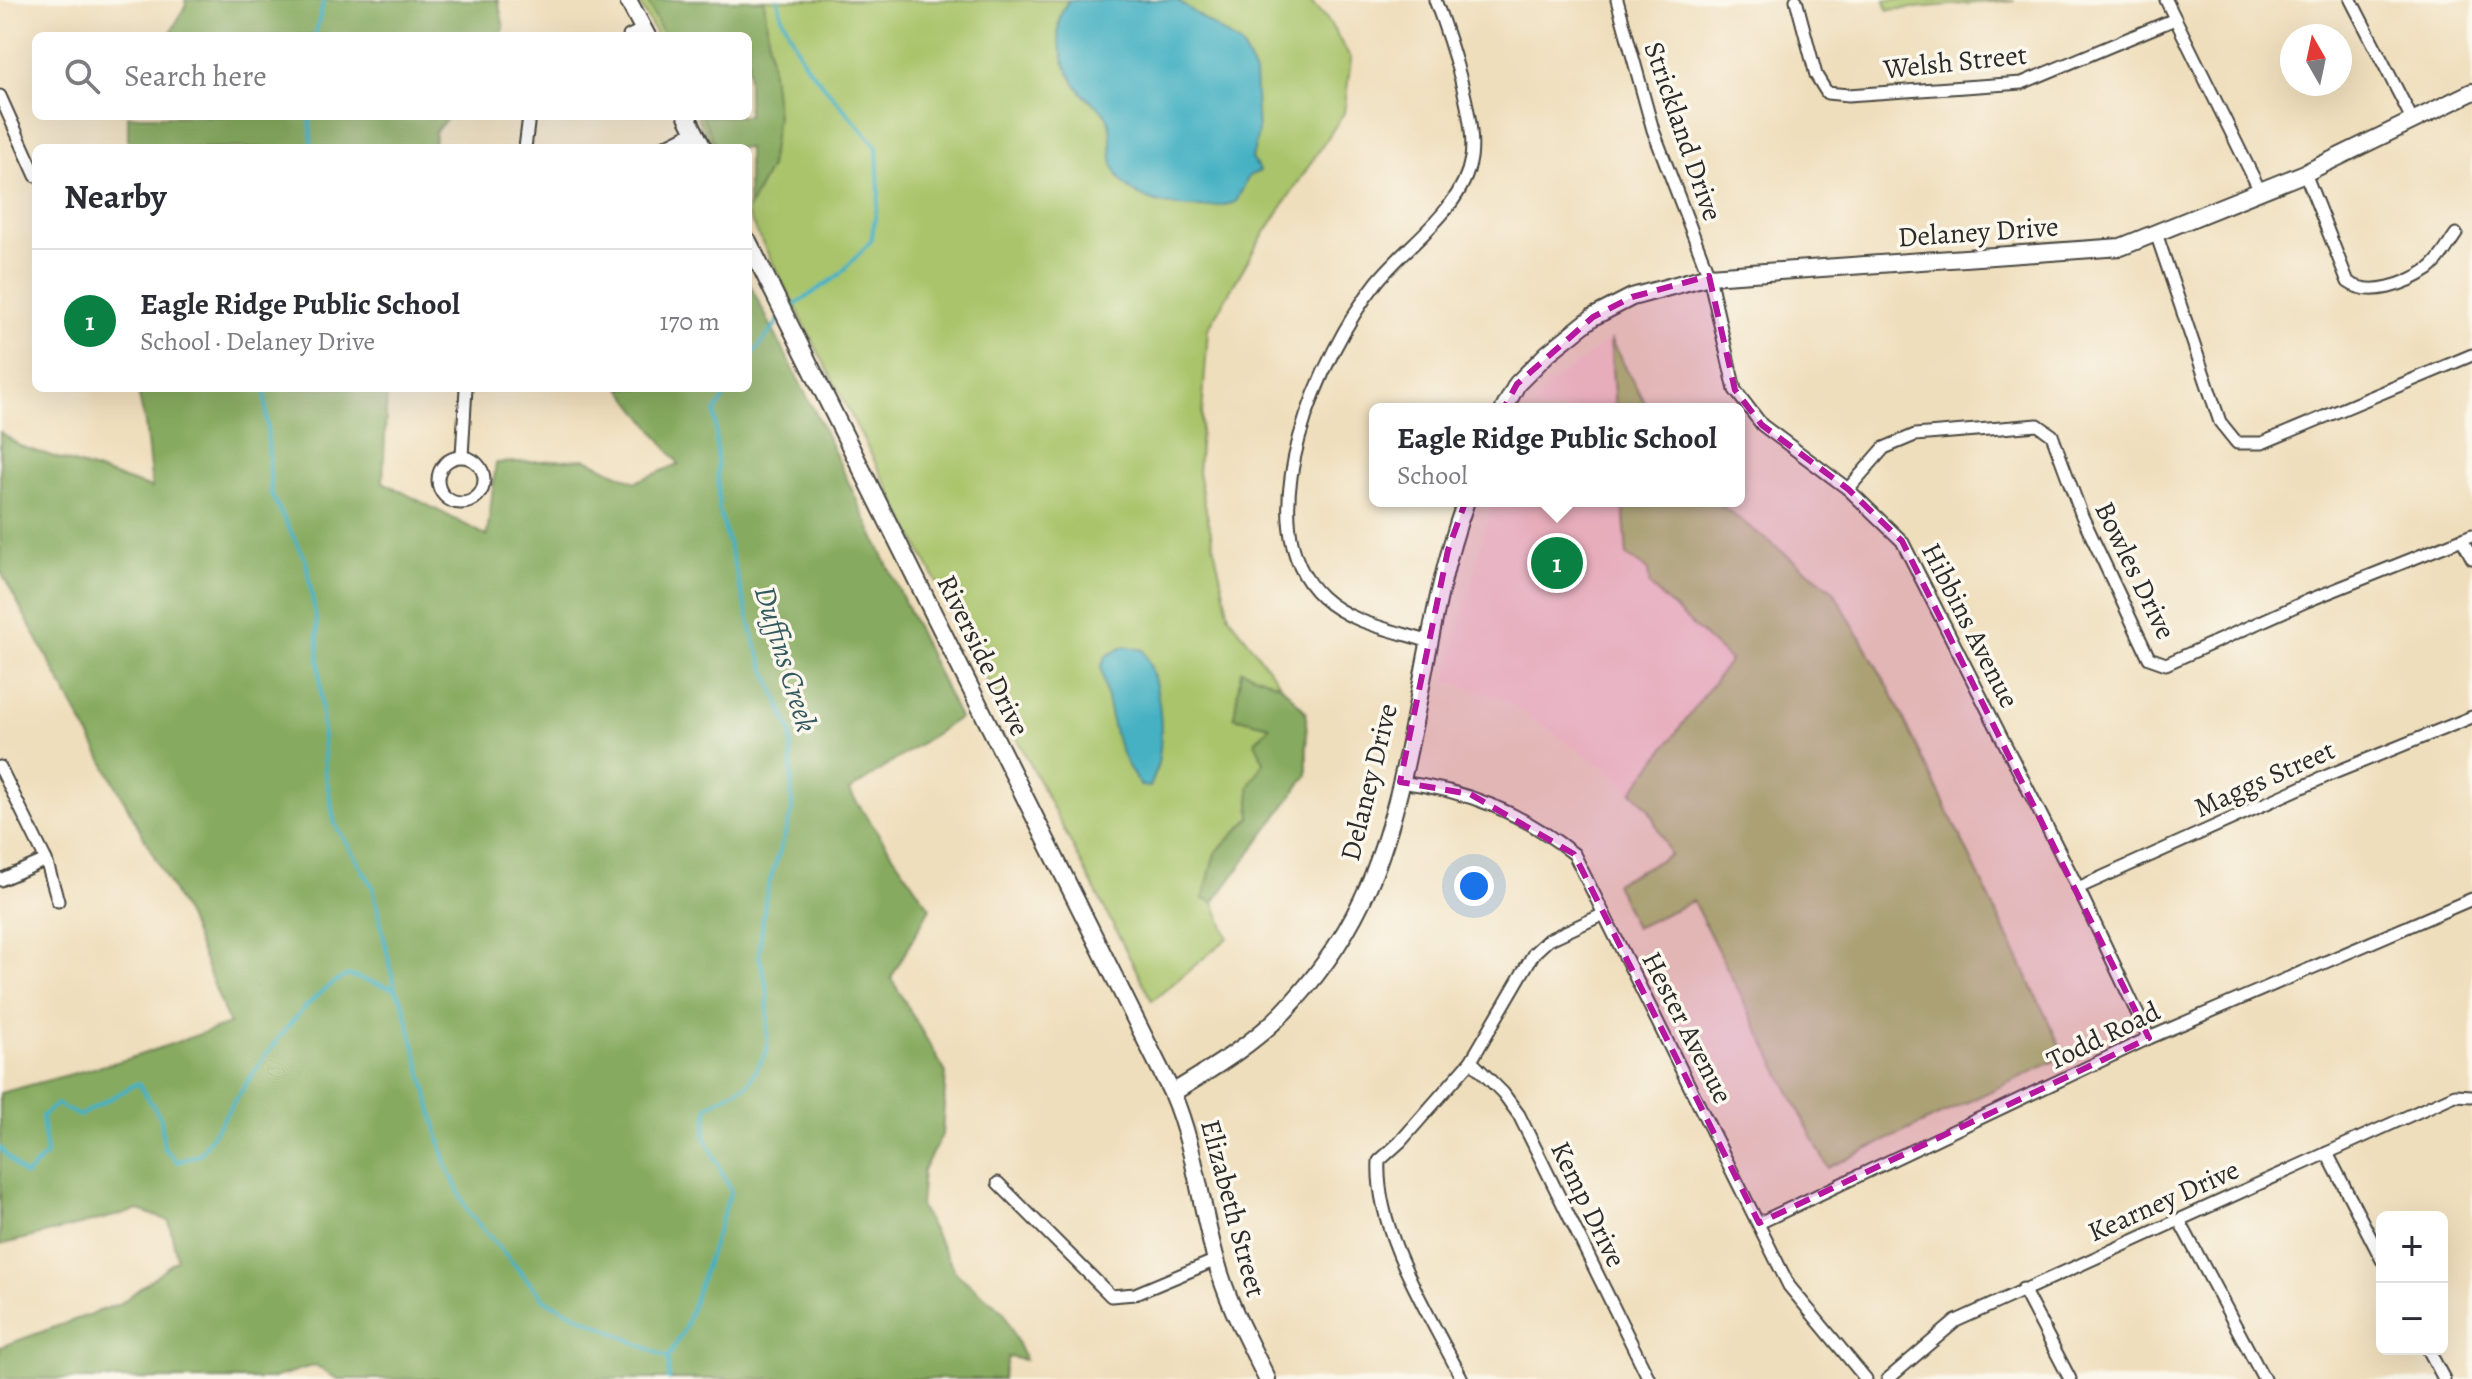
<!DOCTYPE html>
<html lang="en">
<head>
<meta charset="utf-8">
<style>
	:root { --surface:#fff; --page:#f7f7f7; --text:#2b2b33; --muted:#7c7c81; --line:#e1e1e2; --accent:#0b8043 }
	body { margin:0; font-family:Alegreya,serif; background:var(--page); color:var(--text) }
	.controls { position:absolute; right:24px; bottom:24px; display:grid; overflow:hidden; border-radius:12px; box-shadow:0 8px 32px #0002 }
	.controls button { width:72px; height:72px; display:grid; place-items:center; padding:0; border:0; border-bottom:2px solid var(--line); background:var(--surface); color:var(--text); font:40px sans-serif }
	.compass { position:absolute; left:2280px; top:24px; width:72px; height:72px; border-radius:50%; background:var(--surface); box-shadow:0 8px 32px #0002; rotate:351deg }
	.you { position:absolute; left:1474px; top:886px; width:28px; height:28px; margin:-20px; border:6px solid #fff; border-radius:50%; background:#1a73e8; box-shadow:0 0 0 12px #1a73e833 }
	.badge { display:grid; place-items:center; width:52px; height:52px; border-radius:50%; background:var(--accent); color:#fff; font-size:26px; font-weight:700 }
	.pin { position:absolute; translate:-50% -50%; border:4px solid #fff; box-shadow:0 2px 8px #0006 }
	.popup { position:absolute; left:1369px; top:403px; width:376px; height:104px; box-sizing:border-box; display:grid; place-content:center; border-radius:12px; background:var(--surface); filter:drop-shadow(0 2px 6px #0005); font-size:26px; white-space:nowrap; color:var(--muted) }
	.popup b { font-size:30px; color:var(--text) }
	.popup::after { content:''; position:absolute; left:50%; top:100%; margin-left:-16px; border:16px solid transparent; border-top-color:var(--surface) }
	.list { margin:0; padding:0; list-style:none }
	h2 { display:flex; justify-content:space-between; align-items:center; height:104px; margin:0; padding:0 32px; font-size:34px }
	h2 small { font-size:26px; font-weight:400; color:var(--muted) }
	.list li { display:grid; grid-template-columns:52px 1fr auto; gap:24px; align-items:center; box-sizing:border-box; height:144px; padding:0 32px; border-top:2px solid var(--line) }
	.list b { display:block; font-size:30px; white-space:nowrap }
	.list p { margin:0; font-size:26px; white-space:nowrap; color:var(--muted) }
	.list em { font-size:26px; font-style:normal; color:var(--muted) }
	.icon { flex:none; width:44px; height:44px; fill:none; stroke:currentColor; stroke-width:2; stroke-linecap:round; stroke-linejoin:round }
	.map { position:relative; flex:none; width:2472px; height:1379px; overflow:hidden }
	.search { position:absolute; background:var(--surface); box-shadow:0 8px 32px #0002; left:32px; top:32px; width:720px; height:88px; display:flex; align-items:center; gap:20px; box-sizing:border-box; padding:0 28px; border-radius:12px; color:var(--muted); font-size:30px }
	.panel { position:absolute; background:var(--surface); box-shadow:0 8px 32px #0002; left:32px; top:144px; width:720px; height:248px; border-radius:12px }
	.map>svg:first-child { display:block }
	.built { fill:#f5d2c2 }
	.green { fill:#a9c46a; stroke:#6a784a; stroke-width:2 }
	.forest { fill:#86aa5e; stroke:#586a44; stroke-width:2 }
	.water { fill:#45b1c3; stroke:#386e77; stroke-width:2 }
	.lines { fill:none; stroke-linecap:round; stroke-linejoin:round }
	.stream { stroke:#45b1c3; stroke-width:4 }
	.street-casing { stroke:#484641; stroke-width:15 }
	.secondary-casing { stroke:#484641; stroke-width:20 }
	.street { stroke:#fff; stroke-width:11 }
	.secondary { stroke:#fff; stroke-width:16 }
	.marked { fill:#b5179e; fill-opacity:0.2; stroke:#b5179e; stroke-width:6; stroke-dasharray:16 10; stroke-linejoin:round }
	.labels { text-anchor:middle; stroke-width:7; stroke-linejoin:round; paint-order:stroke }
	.street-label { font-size:28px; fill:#2b2b2b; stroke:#fbf7ec }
	.water-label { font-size:30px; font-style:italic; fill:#345a60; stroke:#fbf7ec }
</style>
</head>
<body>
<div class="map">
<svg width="2472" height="1379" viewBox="0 0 2472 1379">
	<rect width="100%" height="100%" fill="#fbf7ec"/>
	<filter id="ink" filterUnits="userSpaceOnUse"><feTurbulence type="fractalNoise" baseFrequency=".0125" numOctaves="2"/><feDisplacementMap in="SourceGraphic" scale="16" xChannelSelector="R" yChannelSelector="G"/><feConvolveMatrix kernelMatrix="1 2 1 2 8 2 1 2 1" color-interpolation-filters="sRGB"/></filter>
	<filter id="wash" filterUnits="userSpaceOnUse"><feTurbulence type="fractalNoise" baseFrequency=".006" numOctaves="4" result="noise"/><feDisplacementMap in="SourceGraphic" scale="32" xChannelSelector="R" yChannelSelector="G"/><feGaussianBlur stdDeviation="1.8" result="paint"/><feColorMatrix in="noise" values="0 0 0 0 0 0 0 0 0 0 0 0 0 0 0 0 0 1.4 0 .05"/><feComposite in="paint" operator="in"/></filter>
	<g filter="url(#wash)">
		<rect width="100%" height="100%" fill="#efdebc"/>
		<!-- built -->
		<g class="built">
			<polygon points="1610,339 1615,409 1535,409 1547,386"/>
			<polygon points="1492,501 1623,501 1627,556 1648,570 1650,586 1730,660 1632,792 1612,773 1502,699 1446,681"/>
		</g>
		<!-- green -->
		<g class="green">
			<polygon points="638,0 1308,0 1326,17 1351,59 1344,113 1258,243 1208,329 1198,473 1229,616 1281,685 1306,712 1307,775 1214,902 1228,938 1152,1001 748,215 748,148 714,148 697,116 748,116 748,36 657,36"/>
			<polygon points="1885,0 2015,0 1888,10"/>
			<polygon points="1610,339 1648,409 1615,409"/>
			<polygon points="1623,501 1715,501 1833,590 1890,690 2065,1056 1828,1168 1693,901 1635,928 1615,883 1670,855 1648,807 1632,792 1730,660 1650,586 1648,570 1627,556"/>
		</g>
		<!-- forest -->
		<g class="forest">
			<polygon points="185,0 498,0 504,28 500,36 169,36 186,5"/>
			<polygon points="647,0 764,0 777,116 770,167 748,209 748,148 717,148 702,116 748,116 748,36 664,36"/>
			<polygon points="128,116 449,116 435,132 434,148 128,148"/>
			<polygon points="748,281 822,426 959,718 849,791 930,908 891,978 946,1073 942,1135 923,1170 920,1206 956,1273 1004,1312 1025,1360 1008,1357 1002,1379 337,1379 315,1365 270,1379 0,1379 0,1347 121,1303 177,1259 169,1221 139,1210 0,1245 0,1093 128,1059 229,1024 188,919 0,570 0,432 20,446 152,488 145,423 137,388 387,388 383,482 487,536 496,463 586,459 635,482 679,464 621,388 748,388"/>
			<polygon points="1241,670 1281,685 1306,712 1307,775 1214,902 1203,899 1215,853 1251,817 1249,787 1264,762 1255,742 1270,726 1234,717"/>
		</g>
		<!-- water -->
		<g class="water">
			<path d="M 1069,0 L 1177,0 L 1242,46 L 1255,74 L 1258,133 L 1252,159 L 1260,171 L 1249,176 L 1236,202 C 1201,213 1125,210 1113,164 C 1109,150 1114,128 1106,116 C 1102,108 1090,102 1084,95 C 1063,72 1047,26 1069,0 Z"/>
			<path d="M 1125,646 L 1143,650 C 1162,685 1168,749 1150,787 L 1141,786 C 1114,753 1109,707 1101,667 L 1106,656 Z"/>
		</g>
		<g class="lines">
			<!-- stream -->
			<g class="stream">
				<polyline points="778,0 782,17 805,64 877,147 879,195 871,241 839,275 786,311"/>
				<polyline points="315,36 324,0"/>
				<polyline points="310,116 312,148"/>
				<polyline points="748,361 781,318"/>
				<polyline points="265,388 271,494 306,561 317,624 325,771 335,824 373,887 395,989 403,1003 446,1164 468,1212 545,1300 668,1358"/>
				<path d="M 0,1148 L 25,1176 L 46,1155 L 42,1116 L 57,1104 L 79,1116 L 138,1083 L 161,1118 L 164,1149 L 178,1162 L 200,1154 C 235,1103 293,999 348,975 L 395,989"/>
				<polyline points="669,1379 668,1358 685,1328 731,1191 705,1137 708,1106 748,1084 767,1051 768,991 759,955 766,894 792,812 791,733 756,646 719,509 715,412 730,388"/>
			</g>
		</g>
	</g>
	<g filter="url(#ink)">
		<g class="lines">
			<defs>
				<g id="street">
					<polyline points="1617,0 1653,130 1709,276 1735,390 1762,425 1848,489 1902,541 2078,888 2149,1038"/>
					<polyline points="1796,0 1816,75 1827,93 1848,95 2022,83 2175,19"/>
					<polyline points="2166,0 2260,191"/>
					<polyline points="2351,0 2412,119"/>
					<polyline points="629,36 644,29"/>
					<polyline points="0,96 36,176"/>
					<polyline points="525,148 529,116"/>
					<polyline points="661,148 695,131"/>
					<path d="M 2305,173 L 2348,282 C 2370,298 2407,284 2429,269 C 2440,261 2448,245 2456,234"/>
					<polyline points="2157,236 2220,422 2237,443 2262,443 2472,355"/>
					<polyline points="462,456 466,388"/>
					<circle cx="461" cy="480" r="23"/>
					<polyline points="1848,489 1884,448 1915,435 2038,425 2052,435 2082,516 2149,658 2166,664 2307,601 2472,535"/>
					<polyline points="2462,539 2472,558"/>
					<path d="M 1427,641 C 1392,630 1350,623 1322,597 C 1243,524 1322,351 1377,282 C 1407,244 1463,210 1471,158 C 1477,120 1449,37 1435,0"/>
					<polyline points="0,767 46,860 58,901"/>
					<path d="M 1400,782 C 1466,790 1521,812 1574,854 L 1789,1286 L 1866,1379"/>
					<polyline points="0,880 46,860"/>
					<polyline points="2078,888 2329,775 2472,717"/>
					<polyline points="1471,1061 1503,1093 1519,1115 1649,1379"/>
					<polyline points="2327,1153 2382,1260"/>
					<polyline points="998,1183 1111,1296 1135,1294 1216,1260"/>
					<polyline points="2179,1220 2264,1379"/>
					<polyline points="1759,1223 2149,1038 2472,899"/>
					<polyline points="2023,1289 2070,1379"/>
					<polyline points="2428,1349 2444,1379"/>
					<path d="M 1462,1379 C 1430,1315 1375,1232 1379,1161 L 1400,1142 L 1471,1061 L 1534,953 L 1548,940 L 1604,914"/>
					<polyline points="1888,1379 1956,1321 2455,1095 2472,1096"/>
				</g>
				<g id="secondary">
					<polyline points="628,0 647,36"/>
					<polyline points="687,116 703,148"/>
					<path d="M 748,241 L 1172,1093 C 1195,1147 1200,1204 1216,1260 C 1227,1302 1248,1340 1267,1379"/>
					<polyline points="1504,409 1517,384 1548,353 1593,317 1632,297 1709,276 2121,247 2305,173 2472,92"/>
					<path d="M 1172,1093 C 1215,1067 1260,1040 1293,1002 C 1324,968 1351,927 1369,885 C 1419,767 1421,624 1466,501"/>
				</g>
			</defs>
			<!-- street casing -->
			<use href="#street" class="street-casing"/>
			<!-- secondary casing -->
			<use href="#secondary" class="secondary-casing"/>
			<!-- street -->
			<use href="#street" class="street"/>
			<!-- secondary -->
			<use href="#secondary" class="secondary"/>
		</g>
	</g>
	<!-- marked area -->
	<path class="marked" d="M 1709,276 L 1735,390 L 1762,425 L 1848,489 L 1902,541 L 2149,1038 L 1759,1223 L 1574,854 L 1470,794 L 1400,782 L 1448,550 L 1491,431 L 1517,384 L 1593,317 L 1632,297 Z"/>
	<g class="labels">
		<!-- street labels -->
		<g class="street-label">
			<text transform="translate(1955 61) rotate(-6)" y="10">Welsh Street</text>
			<text transform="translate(1684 131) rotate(71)" y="10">Strickland Drive</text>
			<text transform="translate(1978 231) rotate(-4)" y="10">Delaney Drive</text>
			<text transform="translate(2136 570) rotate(64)" y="10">Bowles Drive</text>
			<text transform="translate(1971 625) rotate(63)" y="10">Hibbins Avenue</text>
			<text transform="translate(984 655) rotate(64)" y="10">Riverside Drive</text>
			<text transform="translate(2264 778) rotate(-24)" y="10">Maggs Street</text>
			<text transform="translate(1368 782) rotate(-76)" y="10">Delaney Drive</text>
			<text transform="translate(1688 1027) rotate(63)" y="10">Hester Avenue</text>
			<text transform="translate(2103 1035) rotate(-26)" y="10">Todd Road</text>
			<text transform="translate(2163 1200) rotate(-24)" y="10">Kearney Drive</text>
			<text transform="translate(1589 1204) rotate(64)" y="10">Kemp Drive</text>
			<text transform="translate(1234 1208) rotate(75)" y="10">Elizabeth Street</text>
		</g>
		<!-- water labels -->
		<g class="water-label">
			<text transform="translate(786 659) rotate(73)" y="10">Duffins Creek</text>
		</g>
	</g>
</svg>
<div class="controls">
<button>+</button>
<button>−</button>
</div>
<svg class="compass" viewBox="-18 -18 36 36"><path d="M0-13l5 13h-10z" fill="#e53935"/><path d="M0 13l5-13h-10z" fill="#7c7c81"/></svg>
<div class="you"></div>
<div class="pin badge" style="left:1557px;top:563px">1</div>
<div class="popup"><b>Eagle Ridge Public School</b>School</div>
<div class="search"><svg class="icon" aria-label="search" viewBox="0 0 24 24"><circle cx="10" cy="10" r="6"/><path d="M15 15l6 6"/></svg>Search here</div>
<section class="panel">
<h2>Nearby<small></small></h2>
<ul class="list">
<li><span class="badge">1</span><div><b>Eagle Ridge Public School</b><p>School · Delaney Drive</p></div><em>170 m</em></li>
</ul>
</section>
</div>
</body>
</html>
